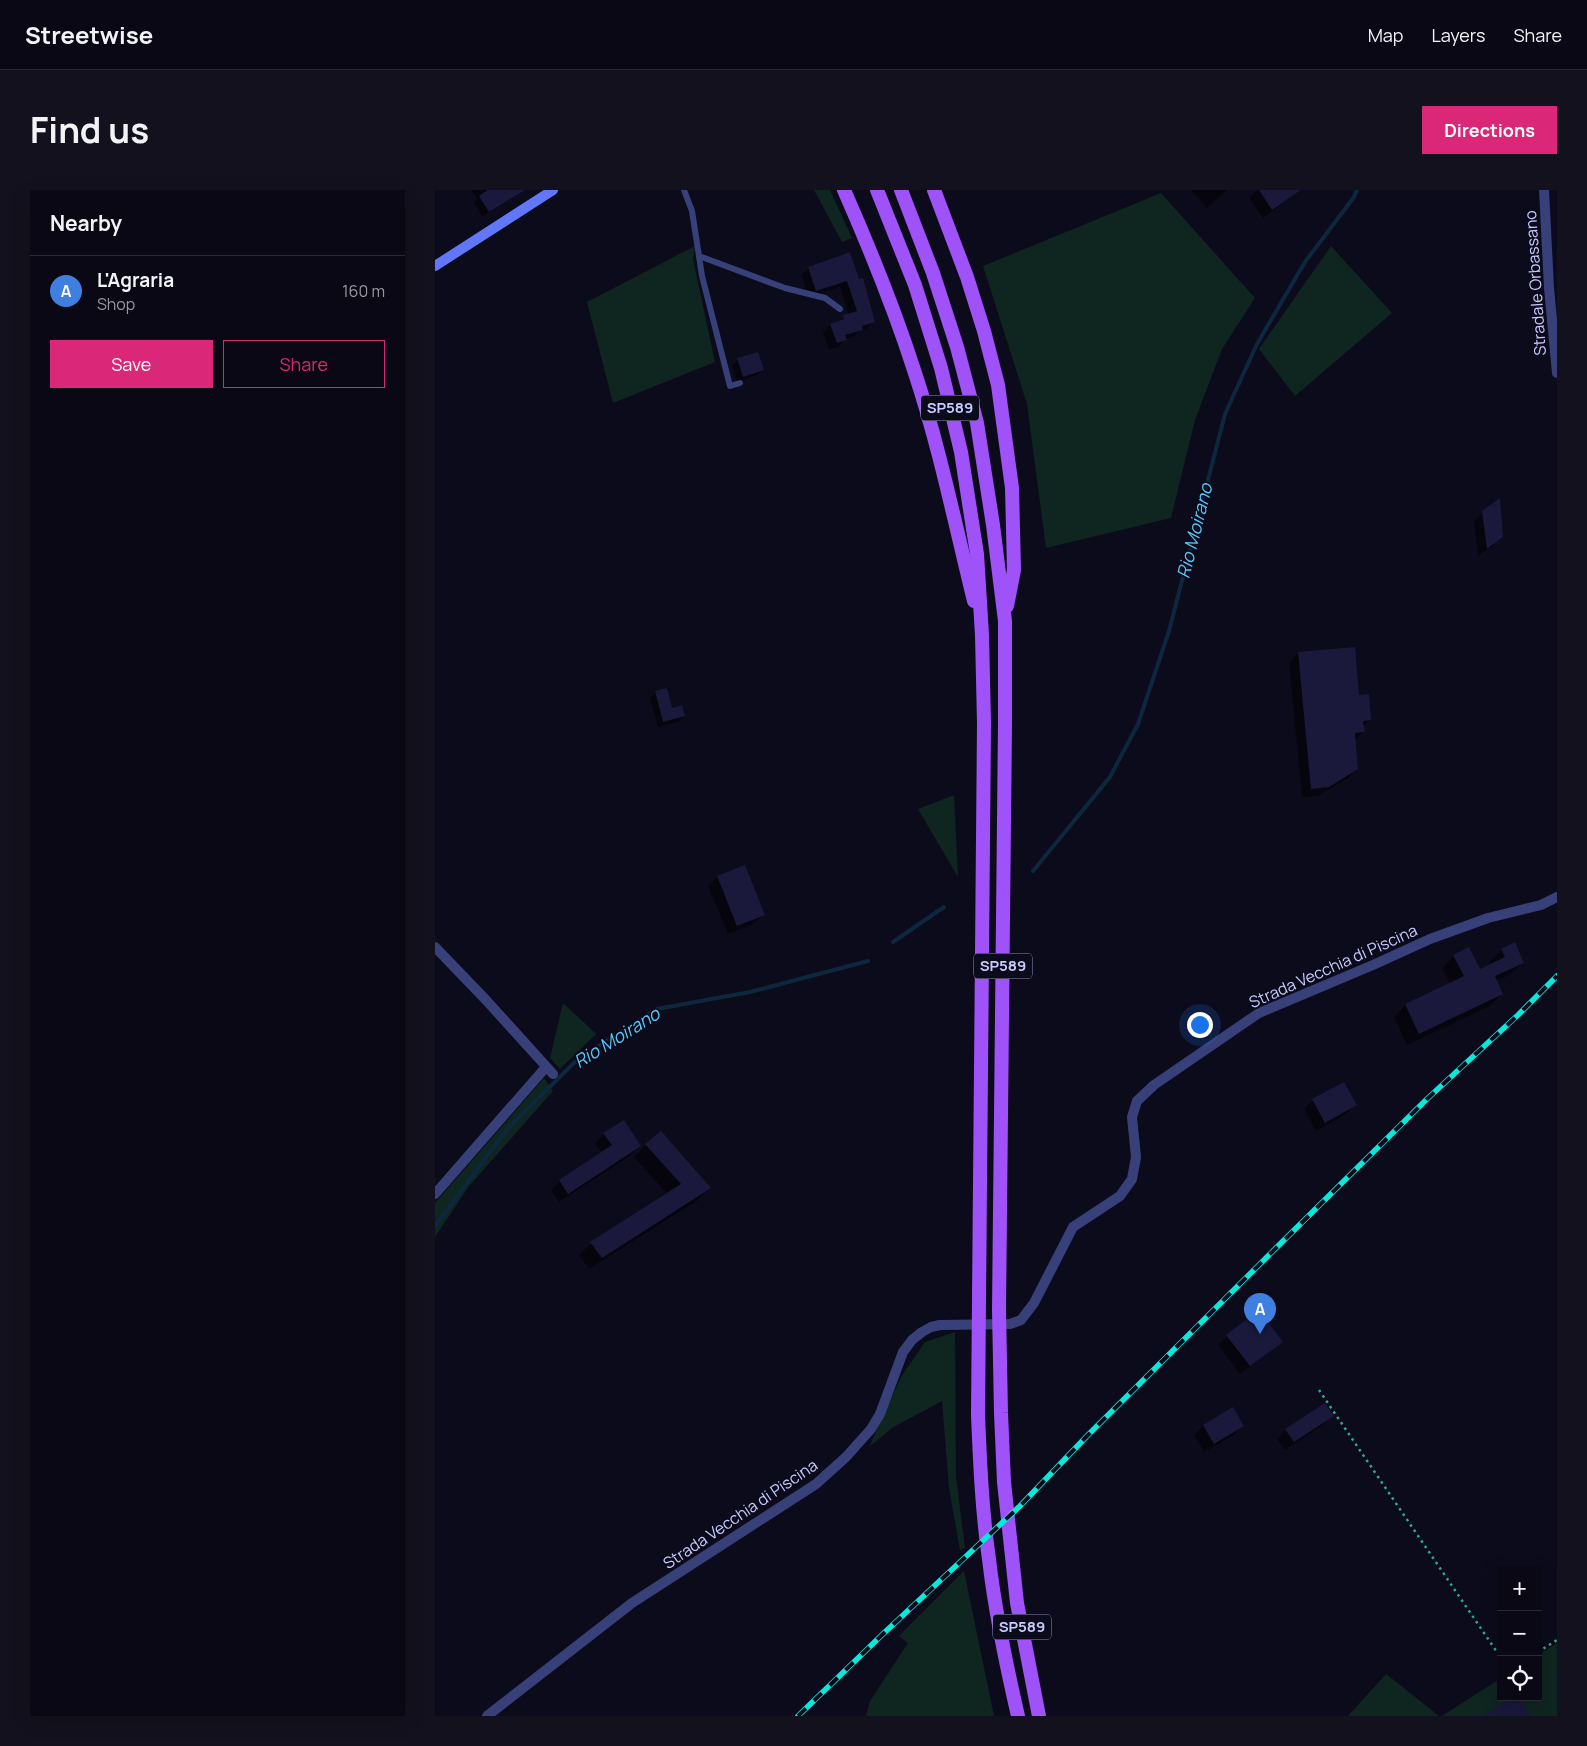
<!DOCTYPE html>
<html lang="en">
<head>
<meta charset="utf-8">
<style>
	:root { --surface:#090814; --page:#12111d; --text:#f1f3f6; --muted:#999aa0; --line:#292934; --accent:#db2777 }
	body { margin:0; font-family:Manrope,sans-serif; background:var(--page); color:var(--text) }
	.controls { position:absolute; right:15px; bottom:15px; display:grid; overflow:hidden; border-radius:0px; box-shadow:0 5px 20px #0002 }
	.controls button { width:45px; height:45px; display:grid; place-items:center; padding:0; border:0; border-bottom:1px solid var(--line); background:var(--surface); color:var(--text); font:25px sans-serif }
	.you { position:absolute; left:764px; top:834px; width:18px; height:18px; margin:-12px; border:4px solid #fff; border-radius:50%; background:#1a73e8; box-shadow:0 0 0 8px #1a73e833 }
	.badge { display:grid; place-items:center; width:32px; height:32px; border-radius:50%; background:var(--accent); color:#fff; font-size:16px; font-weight:700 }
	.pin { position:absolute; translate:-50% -41px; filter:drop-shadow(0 1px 2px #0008) }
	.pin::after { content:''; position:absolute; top:26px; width:18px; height:15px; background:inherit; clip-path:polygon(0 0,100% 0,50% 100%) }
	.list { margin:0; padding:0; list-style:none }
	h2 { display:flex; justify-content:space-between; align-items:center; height:65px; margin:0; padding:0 20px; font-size:21px }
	h2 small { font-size:16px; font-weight:400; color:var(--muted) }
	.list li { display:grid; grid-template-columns:32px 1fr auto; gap:15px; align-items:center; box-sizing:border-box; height:70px; padding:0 20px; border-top:1px solid var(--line) }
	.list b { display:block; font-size:19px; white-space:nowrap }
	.list p { margin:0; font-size:16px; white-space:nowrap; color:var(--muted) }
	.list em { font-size:16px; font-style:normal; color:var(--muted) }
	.actions { display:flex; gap:10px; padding:15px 20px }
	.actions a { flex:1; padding:11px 0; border:1px solid var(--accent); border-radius:0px; text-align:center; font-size:18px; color:var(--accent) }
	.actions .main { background:var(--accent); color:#fff }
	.icon { flex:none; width:28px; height:28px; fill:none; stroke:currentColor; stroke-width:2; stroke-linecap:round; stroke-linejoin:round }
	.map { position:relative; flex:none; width:1122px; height:1526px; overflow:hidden; border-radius:0px }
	header { display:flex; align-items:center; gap:30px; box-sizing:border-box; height:70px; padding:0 25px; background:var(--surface); border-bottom:1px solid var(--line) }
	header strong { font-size:24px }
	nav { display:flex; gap:28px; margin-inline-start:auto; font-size:18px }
	.intro { display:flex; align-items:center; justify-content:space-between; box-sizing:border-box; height:120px; padding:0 30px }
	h1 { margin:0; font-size:35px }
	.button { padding:12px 22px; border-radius:0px; background:var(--accent); color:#fff; font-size:18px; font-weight:700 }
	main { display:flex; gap:30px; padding:0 30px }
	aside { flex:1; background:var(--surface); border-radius:0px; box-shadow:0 5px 20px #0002 }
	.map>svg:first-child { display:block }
	.green { fill:#0f2520 }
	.shadow { fill:#0007 }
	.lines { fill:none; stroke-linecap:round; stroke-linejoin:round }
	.stream { stroke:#0d283e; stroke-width:4 }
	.building { fill:#1a183b }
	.path { stroke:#30a88e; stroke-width:2.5; stroke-dasharray:2.5 4; stroke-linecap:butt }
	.service { stroke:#384079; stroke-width:6 }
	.minor { stroke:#384079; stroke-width:10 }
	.tertiary { stroke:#384079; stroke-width:10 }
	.secondary { stroke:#6276fa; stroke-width:10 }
	.primary { stroke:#a052f9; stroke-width:14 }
	.rail-casing { stroke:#08e9dc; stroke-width:5.5 }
	.rail { stroke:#0c0b1b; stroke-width:4; stroke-dasharray:11; stroke-linecap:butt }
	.labels { text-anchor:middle; stroke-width:4; stroke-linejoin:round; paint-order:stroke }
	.shield { fill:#0c0b1b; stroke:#8f91b9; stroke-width:1 }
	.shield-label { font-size:15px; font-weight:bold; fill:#c7cafd }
	.street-label { font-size:16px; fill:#c7cafd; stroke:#0c0b1b }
	.water-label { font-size:18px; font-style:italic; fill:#59c8f9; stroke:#0c0b1b }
</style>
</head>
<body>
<header>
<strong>Streetwise</strong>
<nav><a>Map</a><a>Layers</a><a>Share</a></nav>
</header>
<div class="intro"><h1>Find us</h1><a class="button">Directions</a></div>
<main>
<aside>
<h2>Nearby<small></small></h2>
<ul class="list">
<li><span class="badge" style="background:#3f7fe0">A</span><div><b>L'Agraria</b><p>Shop</p></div><em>160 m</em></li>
</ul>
<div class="actions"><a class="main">Save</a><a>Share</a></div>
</aside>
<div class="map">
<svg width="1122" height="1526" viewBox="0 0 1122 1526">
	<rect width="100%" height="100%" fill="#0c0b1b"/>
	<!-- green -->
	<g class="green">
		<polygon points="379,0 395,0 417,48 407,52"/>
		<polygon points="726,3 820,108 787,159 760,230 736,328 611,358 592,214 548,76"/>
		<polygon points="260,56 258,69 280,172 178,213 152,112"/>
		<polygon points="896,56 957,123 860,206 824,159"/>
		<polygon points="519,605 523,687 483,619"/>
		<polygon points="128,813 161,844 125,879 115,868"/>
		<polygon points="109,888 118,901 34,996 0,1047 0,1013"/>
		<polygon points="520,1142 521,1287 530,1358 525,1360 514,1298 507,1211 457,1238 434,1257 466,1187 490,1152"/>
		<polygon points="529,1381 559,1526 431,1526 435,1511 473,1453 464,1446"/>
		<polygon points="1122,1453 1122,1526 1007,1526 1066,1488 1066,1507 1103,1507 1103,1465"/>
		<polygon points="951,1484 1004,1526 913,1526"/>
	</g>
	<!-- shadow -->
	<g class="shadow">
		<polygon points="36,0 85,0 86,2 80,7 47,27 39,12 42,9"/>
		<polygon points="756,0 792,0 772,18"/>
		<polygon points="822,0 866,0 828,28 814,8"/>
		<polygon points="414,64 438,132 431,139 424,141 419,147 410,150 403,157 394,160 388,143 395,135 414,125 405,97 374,107 366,85 374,78"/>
		<polygon points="303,170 327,179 322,185 302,192 297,175"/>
		<polygon points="1048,322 1067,346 1058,356 1043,366 1039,332"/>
		<polygon points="863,463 923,506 935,529 928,537 928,542 919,551 922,579 913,588 883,606 867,607 854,473"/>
		<polygon points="220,503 236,520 249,526 243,532 223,537 215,508"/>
		<polygon points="282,687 328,725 319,734 293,744 273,696"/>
		<polygon points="1033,758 1045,780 1056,775 1055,771 1067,760 1088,773 1076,784 1061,791 1067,804 1055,816 972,855 959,827 970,815 1015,794 1007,778 1019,766"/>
		<polygon points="878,910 920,915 911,924 881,941 869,919"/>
		<polygon points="169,944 205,956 196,965 124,1012 116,1000 125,991 167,963 160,953"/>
		<polygon points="211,955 274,998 262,1011 154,1079 144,1065 156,1053 232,1004 199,967"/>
		<polygon points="792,1146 846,1151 837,1160 805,1184 783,1155"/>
		<polygon points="798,1219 808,1236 799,1245 769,1262 759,1245 768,1236"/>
		<polygon points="897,1226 888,1235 850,1260 842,1249 851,1240"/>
	</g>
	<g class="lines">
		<!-- stream -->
		<g class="stream">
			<polyline points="598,681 675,587 703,534 734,441 790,224 822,154 870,72 919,7 922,0"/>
			<polyline points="458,752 509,717"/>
			<polyline points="0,1036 73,938 143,869 222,819 315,802 433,771"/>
		</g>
	</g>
	<!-- building -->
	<g class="building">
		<polygon points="53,0 90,0 54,22 44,6"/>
		<polygon points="824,0 866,0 837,20"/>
		<polygon points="415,62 424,89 428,88 440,132 427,136 428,140 410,145 412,150 402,153 395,134 409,129 408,125 422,121 412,91 381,101 373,77"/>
		<polygon points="323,162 329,180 308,187 302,168"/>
		<polygon points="1065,308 1068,347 1052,359 1047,321"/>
		<polygon points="920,457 924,505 934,504 936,530 928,531 930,542 920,543 923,579 894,597 876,599 863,462"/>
		<polygon points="232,498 237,518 247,515 250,526 228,532 220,501"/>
		<polygon points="310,675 330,725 302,736 282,686"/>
		<polygon points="1080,752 1089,773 1060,786 1068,804 984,844 970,814 1029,786 1018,765 1034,757 1045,779 1070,767 1066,759"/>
		<polygon points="909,892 922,915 890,933 877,909"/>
		<polygon points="189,930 206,956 133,1004 124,990 177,955 168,943"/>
		<polygon points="226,941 276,998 167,1068 155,1052 246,994 210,954"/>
		<polygon points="824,1120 848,1152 815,1176 791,1145"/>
		<polygon points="890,1213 899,1226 859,1252 850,1239"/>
		<polygon points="798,1217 809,1236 779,1254 768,1235"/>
		<polygon points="1077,1507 1083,1507 1096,1526 1049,1526"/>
	</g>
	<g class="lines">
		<!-- path -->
		<g class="path">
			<polyline points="884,1200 1066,1468"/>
			<polyline points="1103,1462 1122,1450"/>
		</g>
		<!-- service -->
		<g class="service">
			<polyline points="249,0 257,21 264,66 350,98 390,108 405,119"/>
			<polyline points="264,66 267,86 295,196 305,193"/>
		</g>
		<!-- minor -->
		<g class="minor">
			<polyline points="0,757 51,810 118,884"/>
			<polyline points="0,1004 111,877"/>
		</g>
		<!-- tertiary -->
		<g class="tertiary">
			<polyline points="1109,0 1114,98 1122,183"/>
			<polyline points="52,1526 197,1413 381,1294 411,1267 436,1239 445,1224 468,1162 477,1150 487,1142 496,1137 505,1135 575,1134 586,1130 599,1113 638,1037 685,1006 697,989 701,967 697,927 702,911 719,895 824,823 938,775 995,749 1053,728 1106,715 1122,707"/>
		</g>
		<!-- secondary -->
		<polyline class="secondary" points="0,76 118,0"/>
		<!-- primary -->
		<g class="primary">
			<path d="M 409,0 C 435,59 459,118 479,180 C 504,255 520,334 539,411"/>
			<path d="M 442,0 L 480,95 L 506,178 L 526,262 L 542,364 L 547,445 L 549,533 L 543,1225 C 545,1273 547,1321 554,1369 C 560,1422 571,1474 583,1526"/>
			<polyline points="466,0 498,83 522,157 542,233 558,335 570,431 570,533 564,1120 566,1223 569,1292 582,1413 604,1526"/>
			<polyline points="499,0 532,87 549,141 563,195 577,298 579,380 572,416"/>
		</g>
		<defs>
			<polyline id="rail" points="363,1526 449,1443 585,1316 652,1246 836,1063 992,909 1083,825 1122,786"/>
		</defs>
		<!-- rail casing -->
		<use href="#rail" class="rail-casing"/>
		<!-- rail -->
		<use href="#rail" class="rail"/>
	</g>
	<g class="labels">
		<!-- shield labels -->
		<g class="shield">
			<rect x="486" y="205.5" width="58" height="25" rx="4"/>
			<rect x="539" y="763.5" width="58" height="25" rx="4"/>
			<rect x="558" y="1424.5" width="58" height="25" rx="4"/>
		</g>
		<g class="shield-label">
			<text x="515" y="223">SP589</text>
			<text x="568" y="781">SP589</text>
			<text x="587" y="1442">SP589</text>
		</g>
		<!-- street labels -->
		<g class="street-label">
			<text transform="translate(1100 93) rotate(-94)" y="6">Stradale Orbassano</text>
			<text transform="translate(898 776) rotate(-24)" y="6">Strada Vecchia di Piscina</text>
			<text transform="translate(305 1324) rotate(-34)" y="6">Strada Vecchia di Piscina</text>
		</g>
		<!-- water labels -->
		<g class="water-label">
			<text transform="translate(760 341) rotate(-76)" y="6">Rio Moirano</text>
			<text transform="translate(182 848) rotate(-32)" y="6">Rio Moirano</text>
		</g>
	</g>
</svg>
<div class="controls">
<button>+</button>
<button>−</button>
<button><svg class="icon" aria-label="locate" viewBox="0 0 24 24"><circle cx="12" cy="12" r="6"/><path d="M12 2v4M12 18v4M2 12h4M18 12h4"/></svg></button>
</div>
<div class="you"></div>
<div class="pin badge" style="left:825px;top:1144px;background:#3f7fe0">A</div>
</div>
</main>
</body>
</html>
